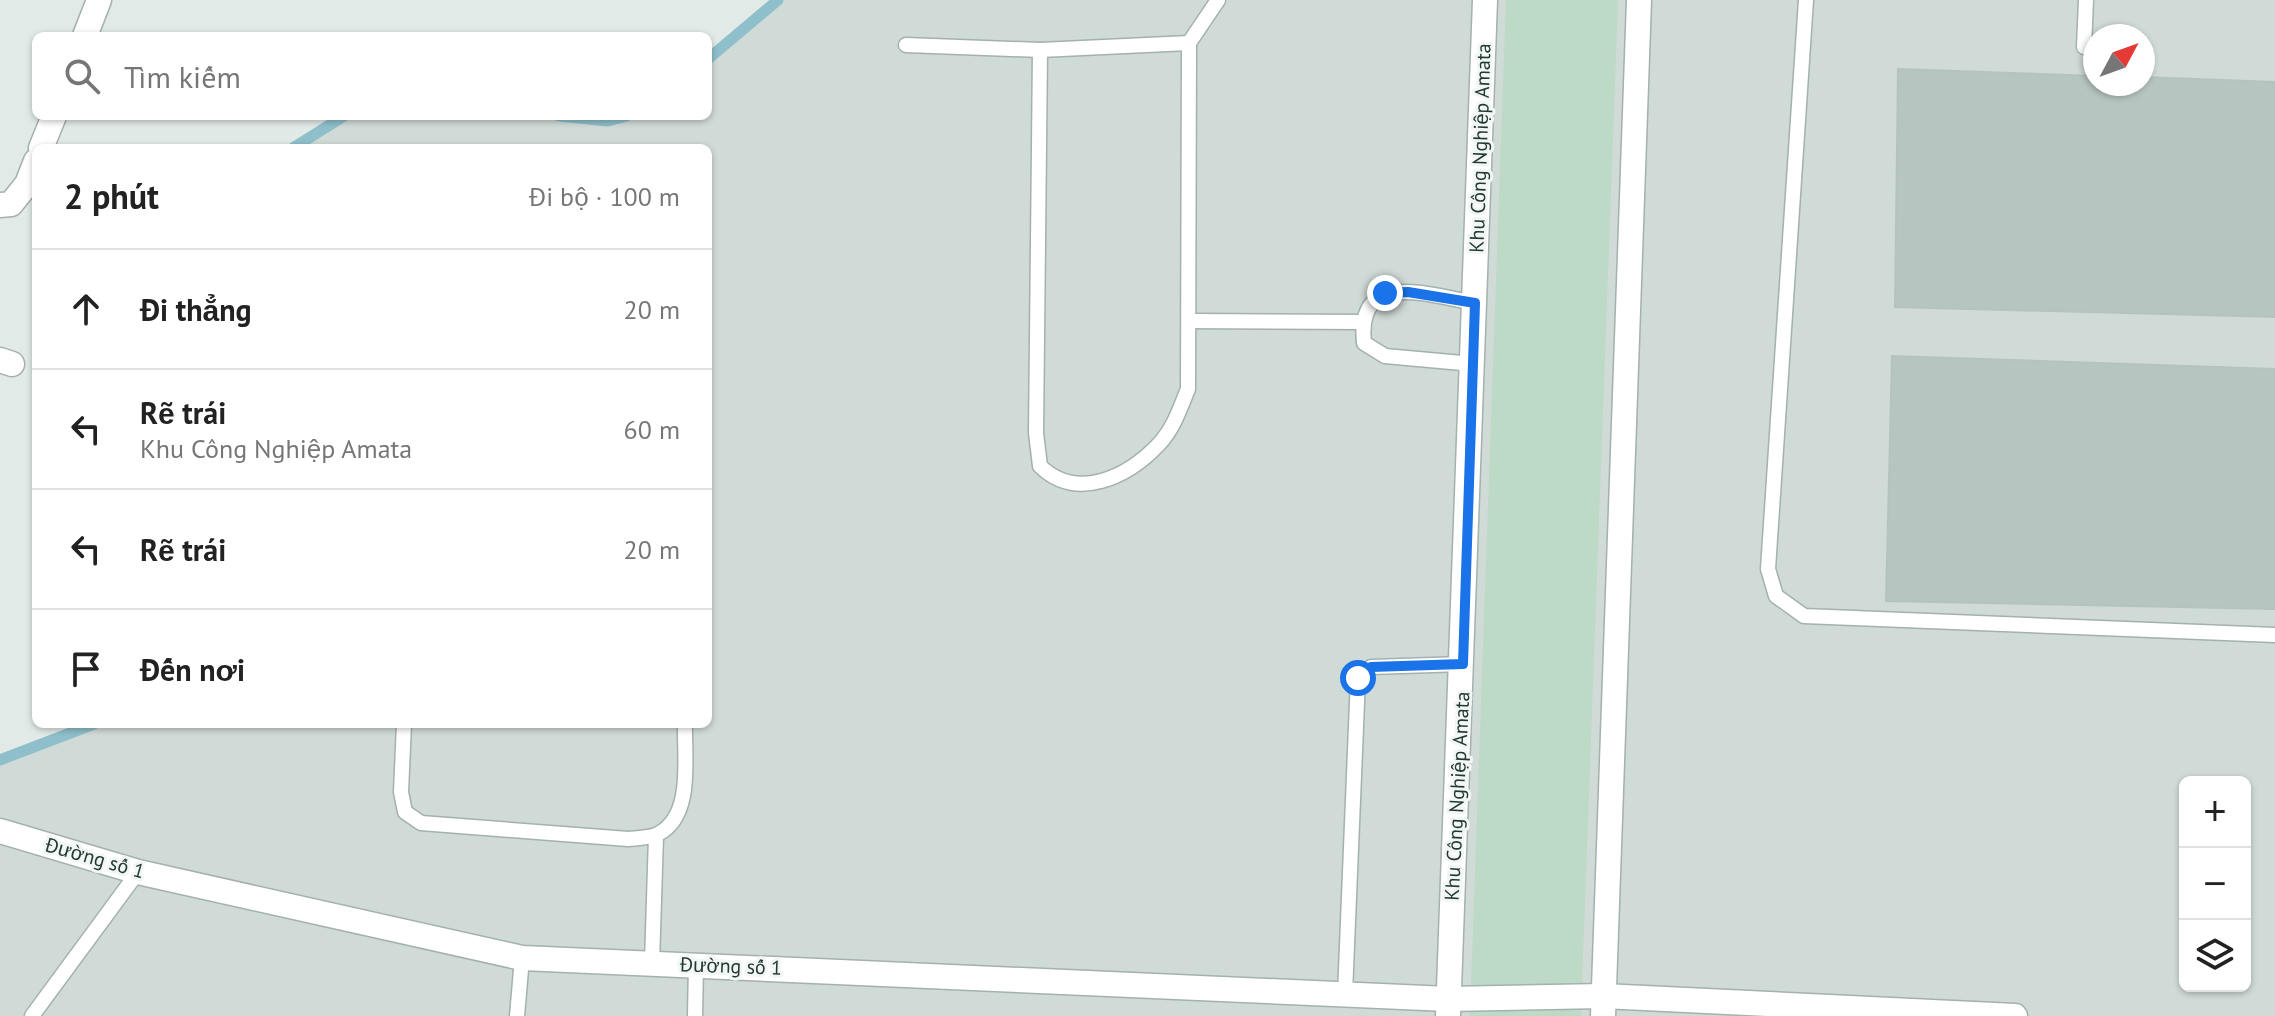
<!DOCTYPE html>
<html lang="vi">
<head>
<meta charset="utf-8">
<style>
	:root { --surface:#fff; --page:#f2f2f2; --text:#222; --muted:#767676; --line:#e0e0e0 }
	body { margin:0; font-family:"PT Sans",sans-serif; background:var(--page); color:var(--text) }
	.controls { position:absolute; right:24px; bottom:24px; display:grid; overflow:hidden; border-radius:12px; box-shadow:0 2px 6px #0004 }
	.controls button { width:72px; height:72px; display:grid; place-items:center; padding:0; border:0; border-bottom:2px solid var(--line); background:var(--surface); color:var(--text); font:40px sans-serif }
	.compass { position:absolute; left:2083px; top:24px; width:72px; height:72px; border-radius:50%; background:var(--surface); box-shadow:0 2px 6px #0004; rotate:49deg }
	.stop { position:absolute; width:24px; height:24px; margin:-18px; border:6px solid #1a73e8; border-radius:50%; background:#fff }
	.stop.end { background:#1a73e8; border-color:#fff; box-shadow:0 2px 8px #0008 }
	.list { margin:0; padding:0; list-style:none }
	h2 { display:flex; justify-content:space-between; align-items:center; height:104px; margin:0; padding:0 32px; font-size:34px }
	h2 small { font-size:26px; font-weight:400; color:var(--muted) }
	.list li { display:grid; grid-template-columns:52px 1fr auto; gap:24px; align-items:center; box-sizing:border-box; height:120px; padding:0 32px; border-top:2px solid var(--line) }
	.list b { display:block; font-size:30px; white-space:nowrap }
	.list p { margin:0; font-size:26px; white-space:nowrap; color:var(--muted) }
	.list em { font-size:26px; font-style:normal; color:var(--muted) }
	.icon { flex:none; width:44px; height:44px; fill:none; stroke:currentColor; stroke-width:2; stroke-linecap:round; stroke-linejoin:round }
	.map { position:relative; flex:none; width:2275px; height:1016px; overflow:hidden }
	.search { position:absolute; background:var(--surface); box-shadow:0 2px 6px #0004; left:32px; top:32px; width:680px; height:88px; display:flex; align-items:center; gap:20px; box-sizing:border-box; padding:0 28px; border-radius:12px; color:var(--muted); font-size:30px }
	.panel { position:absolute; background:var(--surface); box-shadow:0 2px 6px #0004; left:32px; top:144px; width:680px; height:584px; border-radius:12px }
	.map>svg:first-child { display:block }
	.built { fill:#d0dad6; fill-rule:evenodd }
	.green { fill:#bcdac5 }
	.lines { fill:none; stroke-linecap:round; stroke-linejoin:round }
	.stream { stroke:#8ebfca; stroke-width:11 }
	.building { fill:#b7c5c0; stroke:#b5c3be; stroke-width:2 }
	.service-casing { stroke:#a4b1ae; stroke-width:17 }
	.minor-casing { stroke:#a4b1ae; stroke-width:27 }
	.tertiary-casing { stroke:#a4b1ae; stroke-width:27 }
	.service { stroke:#fff; stroke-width:14 }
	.minor { stroke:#fff; stroke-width:24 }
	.tertiary { stroke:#fff; stroke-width:24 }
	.route { stroke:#1a73e8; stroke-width:10 }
	.labels { text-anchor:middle; stroke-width:6; stroke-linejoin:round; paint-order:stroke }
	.street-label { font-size:20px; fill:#233934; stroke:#f2f7f5 }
</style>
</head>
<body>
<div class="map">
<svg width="2275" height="1016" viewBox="0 0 2275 1016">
	<rect width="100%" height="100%" fill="#e1eae7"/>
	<!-- built -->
	<path class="built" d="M 778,0 L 2275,0 L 2275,1016 L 0,1016 L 0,760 L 94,724 L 708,724 L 708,148 L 293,148 L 344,116 L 559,116 L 608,121 L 627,116 L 708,116 L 708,59 ZM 2095,36 L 2143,36 L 2143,84 L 2095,84 ZM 2185,782 L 2245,782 L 2245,986 L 2185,986 Z"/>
	<!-- green -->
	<g class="green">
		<polygon points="1506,0 1618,0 1582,984 1471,986"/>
		<polygon points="1581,1009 1581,1016 1470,1016 1470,1011"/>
	</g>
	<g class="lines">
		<!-- stream -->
		<g class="stream">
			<polyline points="708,59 778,0"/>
			<polyline points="559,116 608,121 627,116"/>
			<polyline points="293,148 344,116"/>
			<polyline points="0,760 94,724"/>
		</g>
	</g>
	<!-- building -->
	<g class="building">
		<polygon points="1898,69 2095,76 2095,84 2143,84 2143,77 2275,82 2275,317 1895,307"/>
		<polygon points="1892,356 2275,369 2275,609 1886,601"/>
	</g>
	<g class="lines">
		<defs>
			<g id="service">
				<polyline points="1806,0 1768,569 1776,596 1804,616 2275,635"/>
				<polyline points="906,45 1040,50 1189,43"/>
				<polyline points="2084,47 2086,0"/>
				<path d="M 1040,50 L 1036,433 L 1040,466 C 1077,502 1128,477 1159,444 C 1174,428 1180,408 1188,389 L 1189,43 L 1218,0"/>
				<polyline points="1189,321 1361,322"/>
				<path d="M 1473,364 L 1385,356 L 1364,343 C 1356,269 1428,295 1475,303"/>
				<path d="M 404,724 L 401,792 L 405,812 L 421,823 L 628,839 C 637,838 650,838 658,834 C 694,816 684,757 685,724"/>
				<polyline points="652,963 656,836"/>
				<polyline points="1345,994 1358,678 1371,667 1463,664"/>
				<polyline points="32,1016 138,872"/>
				<polyline points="517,1016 522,958"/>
				<polyline points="695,1016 696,965"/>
			</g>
			<g id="minor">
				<polyline points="85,36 99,0"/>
				<polyline points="41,148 54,116"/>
				<polyline points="0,205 11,204 27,184 36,161"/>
				<polyline points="0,360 12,364"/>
				<polyline points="1603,996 2015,1016"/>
			</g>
			<g id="tertiary">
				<polyline points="0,831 138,872 522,958 1448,999 1603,996"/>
				<polyline points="1448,1016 1485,0"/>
				<polyline points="1603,1016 1639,0"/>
			</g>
		</defs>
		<!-- service casing -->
		<use href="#service" class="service-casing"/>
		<!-- minor casing -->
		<use href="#minor" class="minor-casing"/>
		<!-- tertiary casing -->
		<use href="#tertiary" class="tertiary-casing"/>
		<!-- service -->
		<use href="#service" class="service"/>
		<!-- minor -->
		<use href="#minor" class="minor"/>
		<!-- tertiary -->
		<use href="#tertiary" class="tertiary"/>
	</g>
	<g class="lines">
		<!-- route -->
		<polyline class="route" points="1358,678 1371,667 1463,664 1475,303 1408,292 1385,293"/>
	</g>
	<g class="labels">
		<!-- street labels -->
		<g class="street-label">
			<text transform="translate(1480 148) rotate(-88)" y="7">Khu Công Nghiệp Amata</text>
			<text transform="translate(1457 796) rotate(-87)" y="7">Khu Công Nghiệp Amata</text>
			<text transform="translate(95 858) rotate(16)" y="7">Đường số 1</text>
			<text transform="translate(731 966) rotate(2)" y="7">Đường số 1</text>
		</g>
	</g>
</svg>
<div class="controls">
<button>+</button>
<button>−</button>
<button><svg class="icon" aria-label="layers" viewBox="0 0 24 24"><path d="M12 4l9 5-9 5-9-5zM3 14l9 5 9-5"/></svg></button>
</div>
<svg class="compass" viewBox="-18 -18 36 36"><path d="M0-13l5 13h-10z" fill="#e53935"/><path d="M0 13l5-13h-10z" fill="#767676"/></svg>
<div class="stop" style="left:1358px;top:678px"></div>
<div class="stop end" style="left:1385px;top:293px"></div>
<div class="search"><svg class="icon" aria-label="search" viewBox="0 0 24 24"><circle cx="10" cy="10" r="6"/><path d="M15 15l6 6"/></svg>Tìm kiếm</div>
<section class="panel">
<h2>2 phút<small>Đi bộ · 100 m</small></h2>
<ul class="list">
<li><svg class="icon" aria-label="ahead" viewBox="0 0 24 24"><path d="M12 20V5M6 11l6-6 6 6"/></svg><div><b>Đi thẳng</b></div><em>20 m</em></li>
<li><svg class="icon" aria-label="left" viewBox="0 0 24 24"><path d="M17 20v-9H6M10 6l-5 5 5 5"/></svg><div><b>Rẽ trái</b><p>Khu Công Nghiệp Amata</p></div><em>60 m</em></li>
<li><svg class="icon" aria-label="left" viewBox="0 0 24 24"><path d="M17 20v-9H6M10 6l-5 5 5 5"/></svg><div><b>Rẽ trái</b></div><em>20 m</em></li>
<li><svg class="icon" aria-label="arrive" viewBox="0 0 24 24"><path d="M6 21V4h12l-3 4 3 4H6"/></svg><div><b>Đến nơi</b></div></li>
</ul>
</section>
</div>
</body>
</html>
